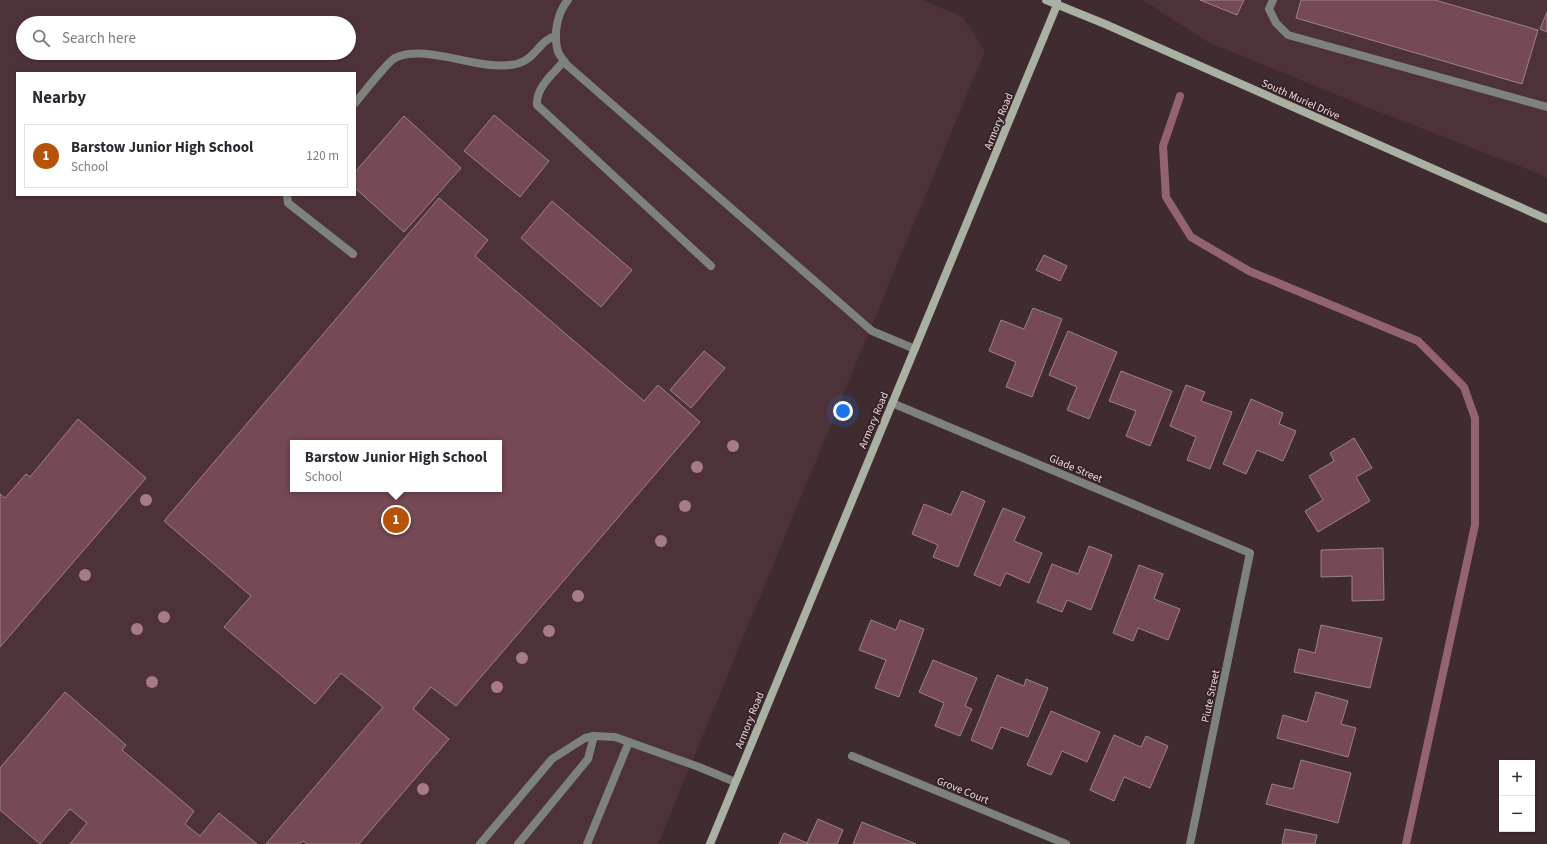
<!DOCTYPE html>
<html lang="en">
<head>
<meta charset="utf-8">
<style>
	:root { --surface:#fff; --page:#f7f7f7; --text:#2b2b33; --muted:#7c7c81; --line:#e1e1e2; --accent:#b45309 }
	body { margin:0; font-family:"Source Sans 3",sans-serif; background:var(--page); color:var(--text) }
	.controls { position:absolute; right:12px; bottom:12px; display:grid; overflow:hidden; border-radius:0px; box-shadow:0 1px 3px #0004 }
	.controls button { width:36px; height:36px; display:grid; place-items:center; padding:0; border:0; border-bottom:1px solid var(--line); background:var(--surface); color:var(--text); font:20px sans-serif }
	.you { position:absolute; left:843px; top:411px; width:14px; height:14px; margin:-10px; border:3px solid #fff; border-radius:50%; background:#1a73e8; box-shadow:0 0 0 6px #1a73e833 }
	.badge { display:grid; place-items:center; width:26px; height:26px; border-radius:50%; background:var(--accent); color:#fff; font-size:13px; font-weight:700 }
	.pin { position:absolute; translate:-50% -50%; border:2px solid #fff; box-shadow:0 1px 4px #0006 }
	.popup { position:absolute; left:290px; top:440px; width:212px; height:52px; box-sizing:border-box; display:grid; place-content:center; border-radius:0px; background:var(--surface); filter:drop-shadow(0 1px 3px #0005); font-size:13px; white-space:nowrap; color:var(--muted) }
	.popup b { font-size:15px; color:var(--text) }
	.popup::after { content:''; position:absolute; left:50%; top:100%; margin-left:-8px; border:8px solid transparent; border-top-color:var(--surface) }
	.list { margin:0; padding:0; list-style:none }
	h2 { display:flex; justify-content:space-between; align-items:center; height:52px; margin:0; padding:0 16px; font-size:17px }
	h2 small { font-size:13px; font-weight:400; color:var(--muted) }
	.list li { display:grid; grid-template-columns:26px 1fr auto; gap:12px; align-items:center; box-sizing:border-box; height:64px; margin:0 8px 8px; padding:0 8px; border:1px solid var(--line); border-radius:0px }
	.list b { display:block; font-size:15px; white-space:nowrap }
	.list p { margin:0; font-size:13px; white-space:nowrap; color:var(--muted) }
	.list em { font-size:13px; font-style:normal; color:var(--muted) }
	.icon { flex:none; width:22px; height:22px; fill:none; stroke:currentColor; stroke-width:2; stroke-linecap:round; stroke-linejoin:round }
	.map { position:relative; flex:none; width:1547px; height:844px; overflow:hidden }
	.search { position:absolute; background:var(--surface); box-shadow:0 1px 3px #0004; left:16px; top:16px; width:340px; height:44px; display:flex; align-items:center; gap:10px; box-sizing:border-box; padding:0 14px; border-radius:22px; color:var(--muted); font-size:15px }
	.panel { position:absolute; background:var(--surface); box-shadow:0 1px 3px #0004; left:16px; top:72px; width:340px; height:124px; border-radius:0px }
	.map>svg:first-child { display:block }
	.built { fill:#4e3239; fill-rule:evenodd }
	.lines { fill:none; stroke-linecap:round; stroke-linejoin:round }
	.stream { stroke:#936470; stroke-width:8 }
	.building { fill:#764a55; stroke:#9c8288; fill-rule:evenodd }
	.lane { stroke:#7d837a; stroke-width:8 }
	.street { stroke:#7d837a; stroke-width:8 }
	.secondary { stroke:#a8b1a2; stroke-width:8 }
	.tree { fill:#a77b85 }
	.labels { text-anchor:middle; stroke-width:3.5; stroke-linejoin:round; paint-order:stroke }
	.street-label { font-size:11px; fill:#e9dadd; stroke:#352126 }
</style>
</head>
<body>
<div class="map">
<svg width="1547" height="844" viewBox="0 0 1547 844">
	<rect width="100%" height="100%" fill="#402b30"/>
	<!-- built -->
	<g class="built">
		<path d="M 0,0 L 923,0 L 963,17 L 985,51 L 658,844 L 0,844 ZM 23,23 L 349,23 L 349,53 L 23,53 ZM 17,73 L 355,73 L 355,195 L 17,195 ZM 293,443 L 499,443 L 499,489 L 293,489 Z"/>
		<polygon points="1143,0 1547,0 1547,177 1374,110 1208,42"/>
	</g>
	<g class="lines">
		<!-- stream -->
		<polyline class="stream" points="1180,96 1163,146 1166,197 1191,237 1249,271 1418,341 1464,387 1475,418 1475,525 1406,844"/>
	</g>
	<!-- building -->
	<g class="building">
		<polygon points="1200,0 1244,0 1237,15"/>
		<polygon points="1301,0 1435,0 1538,30 1522,84 1296,18"/>
		<polygon points="1547,12 1547,32 1540,29"/>
		<polygon points="494,115 549,161 520,197 464,151"/>
		<polygon points="404,116 461,168 404,232 355,188 355,172"/>
		<path d="M 439,198 L 488,240 L 475,256 L 644,401 L 658,385 L 700,422 L 456,706 L 431,687 L 413,709 L 449,739 L 359,844 L 307,844 L 303,841 L 300,844 L 266,844 L 383,707 L 341,673 L 315,704 L 224,627 L 251,596 L 164,521 ZM 293,443 L 499,443 L 499,489 L 293,489 Z"/>
		<polygon points="552,201 632,270 601,307 521,238"/>
		<polygon points="1044,255 1067,266 1060,281 1036,270"/>
		<polygon points="1033,308 1062,319 1032,397 1006,387 1016,362 989,351 1001,320 1024,329"/>
		<polygon points="1068,331 1117,352 1089,419 1067,410 1077,387 1049,375"/>
		<polygon points="704,351 725,368 691,408 670,390"/>
		<polygon points="1121,371 1172,391 1150,446 1126,436 1136,411 1109,401"/>
		<polygon points="1186,385 1205,392 1201,401 1232,412 1210,469 1187,460 1196,437 1170,426"/>
		<polygon points="1251,399 1283,413 1279,424 1296,431 1283,461 1257,450 1246,474 1223,464"/>
		<polygon points="78,419 146,478 0,647 0,494 5,498 26,474 30,477"/>
		<polygon points="1354,438 1372,468 1356,477 1370,501 1318,532 1305,511 1323,500 1309,476 1334,461 1330,453"/>
		<polygon points="962,491 985,501 958,567 933,557 938,545 912,534 924,504 951,515"/>
		<polygon points="1003,508 1025,517 1014,541 1042,553 1029,583 1006,573 1000,586 974,575"/>
		<polygon points="1089,546 1112,555 1091,610 1067,600 1062,612 1037,602 1052,564 1078,574"/>
		<polygon points="1383,548 1384,600 1352,601 1352,576 1321,577 1321,550"/>
		<polygon points="1139,565 1163,574 1154,599 1180,609 1168,640 1138,628 1133,641 1113,633"/>
		<polygon points="871,620 896,630 900,620 924,629 899,697 875,688 886,660 859,650"/>
		<polygon points="1321,625 1382,638 1370,688 1294,672 1299,649 1315,653"/>
		<polygon points="933,660 977,678 965,706 972,709 960,736 935,726 944,703 919,692"/>
		<polygon points="997,675 1024,686 1026,679 1048,688 1028,737 1001,727 992,749 971,740"/>
		<polygon points="65,692 126,745 122,750 194,811 185,824 200,836 219,813 257,844 70,844 87,823 70,809 40,844 0,810 0,768"/>
		<polygon points="1316,692 1348,701 1341,724 1356,728 1348,757 1277,738 1283,715 1307,722"/>
		<polygon points="1051,711 1100,732 1087,762 1062,751 1051,775 1027,765"/>
		<polygon points="1114,735 1141,747 1146,736 1168,746 1150,788 1124,777 1114,801 1090,790"/>
		<polygon points="1301,760 1351,773 1338,823 1266,804 1272,784 1293,789"/>
		<polygon points="818,819 843,830 837,844 779,844 784,833 807,843"/>
		<polygon points="862,822 916,844 853,844"/>
		<polygon points="1285,829 1317,835 1315,844 1282,844"/>
	</g>
	<g class="lines">
		<!-- lane -->
		<g class="lane">
			<path d="M 568,0 C 557,13 553,35 558,52 C 560,56 564,61 567,65 L 872,331 L 915,349"/>
			<polyline points="1273,0 1269,9 1276,23 1288,35 1547,107"/>
			<path d="M 564,61 C 553,74 536,87 537,105 L 711,266"/>
			<path d="M 355,103 C 362,95 388,61 395,58 C 424,43 477,70 509,65 C 513,65 520,63 524,61 C 537,55 541,39 556,36"/>
			<polyline points="287,195 288,203 353,254"/>
			<polyline points="480,844 552,759 585,738 594,736 615,737 699,767 735,782"/>
			<polyline points="518,844 588,759 594,736"/>
			<polyline points="587,844 629,742"/>
		</g>
		<!-- street -->
		<g class="street">
			<polyline points="892,403 1250,553 1190,844"/>
			<polyline points="852,756 1066,844"/>
		</g>
		<!-- secondary -->
		<g class="secondary">
			<polyline points="1046,0 1105,24 1547,219"/>
			<polyline points="710,844 1057,5 1057,0"/>
		</g>
	</g>
	<!-- trees -->
	<g class="tree">
		<circle cx="733" cy="446" r="6"/>
		<circle cx="697" cy="467" r="6"/>
		<circle cx="146" cy="500" r="6"/>
		<circle cx="685" cy="506" r="6"/>
		<circle cx="661" cy="541" r="6"/>
		<circle cx="85" cy="575" r="6"/>
		<circle cx="578" cy="596" r="6"/>
		<circle cx="164" cy="617" r="6"/>
		<circle cx="137" cy="629" r="6"/>
		<circle cx="549" cy="631" r="6"/>
		<circle cx="522" cy="658" r="6"/>
		<circle cx="152" cy="682" r="6"/>
		<circle cx="497" cy="687" r="6"/>
		<circle cx="423" cy="789" r="6"/>
	</g>
	<g class="labels">
		<!-- street labels -->
		<g class="street-label">
			<text transform="translate(1301 99) rotate(24)" y="4">South Muriel Drive</text>
			<text transform="translate(998 121) rotate(-68)" y="4">Armory Road</text>
			<text transform="translate(873 420) rotate(-67)" y="4">Armory Road</text>
			<text transform="translate(1076 468) rotate(23)" y="4">Glade Street</text>
			<text transform="translate(1210 696) rotate(-78)" y="4">Piute Street</text>
			<text transform="translate(749 720) rotate(-68)" y="4">Armory Road</text>
			<text transform="translate(963 790) rotate(22)" y="4">Grove Court</text>
		</g>
	</g>
</svg>
<div class="controls">
<button>+</button>
<button>−</button>
</div>
<div class="you"></div>
<div class="pin badge" style="left:396px;top:520px">1</div>
<div class="popup"><b>Barstow Junior High School</b>School</div>
<div class="search"><svg class="icon" aria-label="search" viewBox="0 0 24 24"><circle cx="10" cy="10" r="6"/><path d="M15 15l6 6"/></svg>Search here</div>
<section class="panel">
<h2>Nearby<small></small></h2>
<ul class="list">
<li><span class="badge">1</span><div><b>Barstow Junior High School</b><p>School</p></div><em>120 m</em></li>
</ul>
</section>
</div>
</body>
</html>
